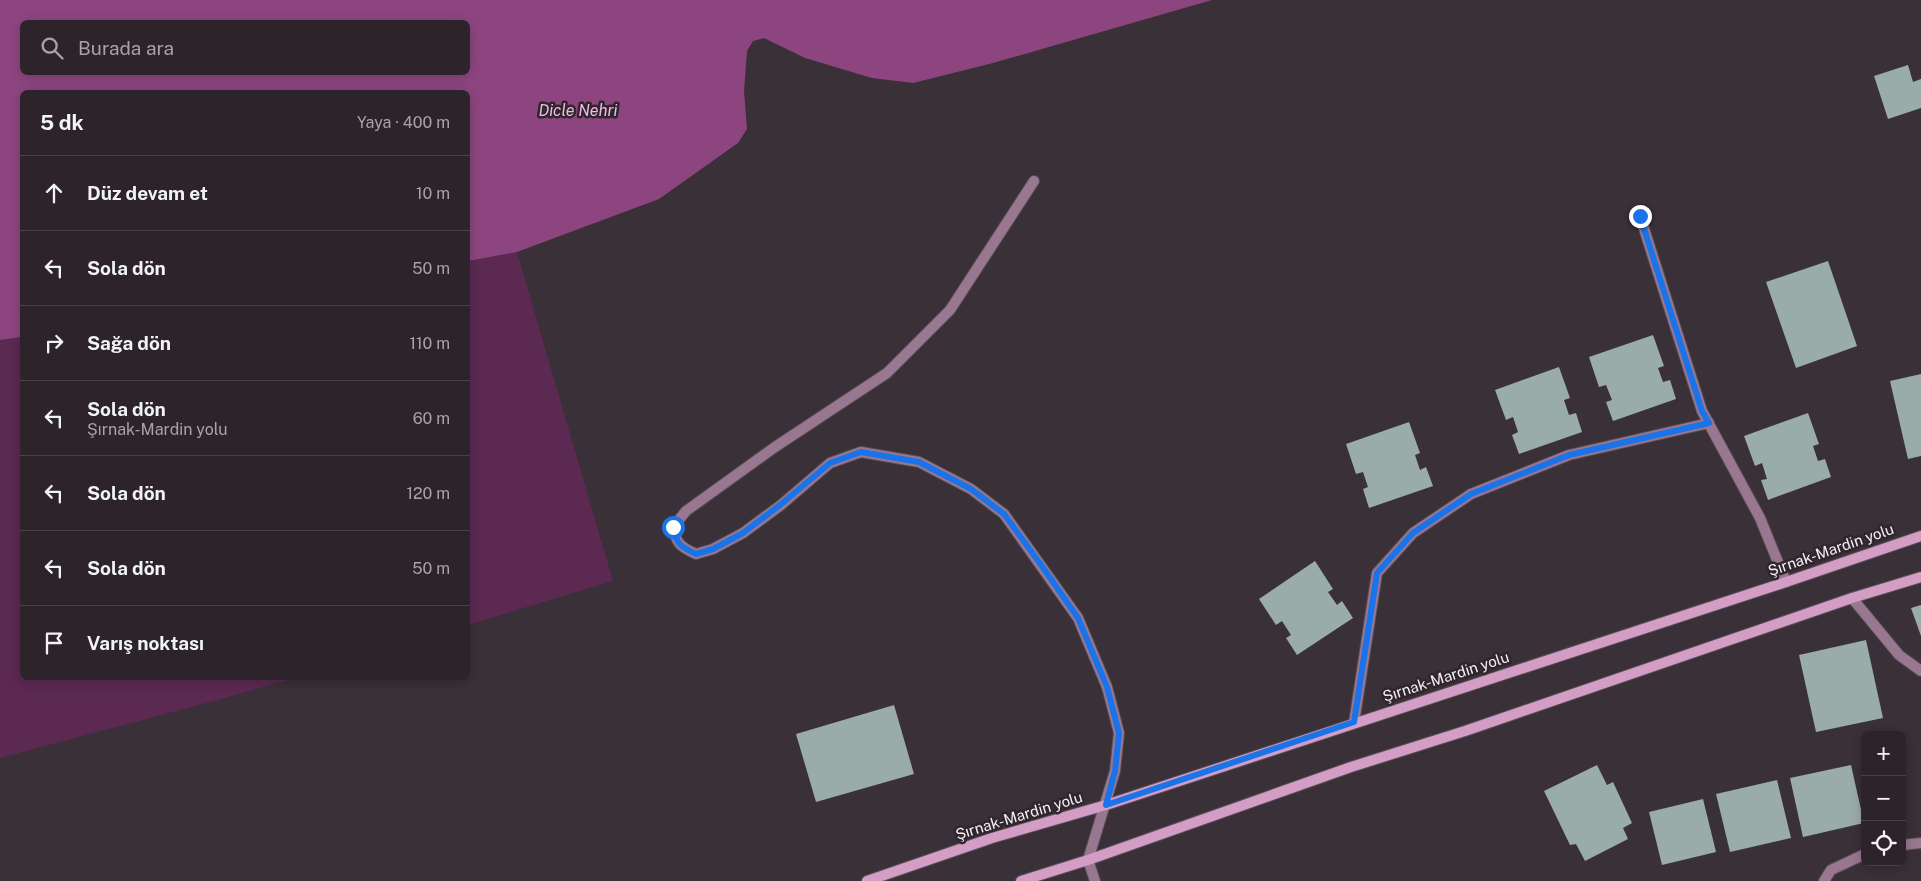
<!DOCTYPE html>
<html lang="tr">
<head>
<meta charset="utf-8">
<style>
	:root { --surface:#2c242a; --page:#383036; --text:#f1f3f6; --muted:#a6a4a8; --line:#484147 }
	body { margin:0; font-family:"Public Sans",sans-serif; background:var(--page); color:var(--text) }
	.controls { position:absolute; right:15px; bottom:15px; display:grid; overflow:hidden; border-radius:8px; box-shadow:0 2px 12px #0003 }
	.controls button { width:45px; height:45px; display:grid; place-items:center; padding:0; border:0; border-bottom:1px solid var(--line); background:var(--surface); color:var(--text); font:25px sans-serif }
	.stop { position:absolute; width:15px; height:15px; margin:-11px; border:4px solid #1a73e8; border-radius:50%; background:#fff }
	.stop.end { background:#1a73e8; border-color:#fff; box-shadow:0 1px 5px #0008 }
	.list { margin:0; padding:0; list-style:none }
	h2 { display:flex; justify-content:space-between; align-items:center; height:65px; margin:0; padding:0 20px; font-size:21px }
	h2 small { font-size:16px; font-weight:400; color:var(--muted) }
	.list li { display:grid; grid-template-columns:32px 1fr auto; gap:15px; align-items:center; box-sizing:border-box; height:75px; padding:0 20px; border-top:1px solid var(--line) }
	.list b { display:block; font-size:19px; white-space:nowrap }
	.list p { margin:0; font-size:16px; white-space:nowrap; color:var(--muted) }
	.list em { font-size:16px; font-style:normal; color:var(--muted) }
	.icon { flex:none; width:28px; height:28px; fill:none; stroke:currentColor; stroke-width:2; stroke-linecap:round; stroke-linejoin:round }
	.map { position:relative; flex:none; width:1921px; height:881px; overflow:hidden }
	.search { position:absolute; background:var(--surface); box-shadow:0 2px 12px #0003; left:20px; top:20px; width:450px; height:55px; display:flex; align-items:center; gap:12px; box-sizing:border-box; padding:0 18px; border-radius:8px; color:var(--muted); font-size:19px }
	.panel { position:absolute; background:var(--surface); box-shadow:0 2px 12px #0003; left:20px; top:90px; width:450px; height:590px; border-radius:8px }
	.map>svg:first-child { display:block }
	.green { fill:#5b2952 }
	.water { fill:#8d4580; fill-rule:evenodd }
	.building { fill:#9aaca9 }
	.lines { fill:none; stroke-linecap:round; stroke-linejoin:round }
	.minor-casing { stroke:#584f56; stroke-width:12 }
	.secondary-casing { stroke:#584f56; stroke-width:12 }
	.minor { stroke:#997791; stroke-width:10 }
	.secondary { stroke:#d39dc6; stroke-width:10 }
	.route { stroke:#1a73e8; stroke-width:6 }
	.labels { text-anchor:middle; stroke-width:5; stroke-linejoin:round; paint-order:stroke }
	.street-label { font-size:15px; fill:#f7f0f5; stroke:#30262e }
	.water-label { font-size:16px; font-style:italic; fill:#f5b8e8; stroke:#30262e }
</style>
</head>
<body>
<div class="map">
<svg width="1921" height="881" viewBox="0 0 1921 881">
	<rect width="100%" height="100%" fill="#3a3038"/>
	<!-- green -->
	<g class="green">
		<polygon points="517,252 613,581 468,625 468,261"/>
		<polygon points="22,337 22,678 294,678 218,700 0,758 0,340"/>
	</g>
	<!-- water -->
	<path class="water" d="M 0,0 L 1212,0 L 993,63 L 913,83 L 872,78 L 805,58 L 764,38 L 753,41 L 747,51 L 744,91 L 747,129 L 738,143 L 659,199 L 517,252 L 468,261 L 468,92 L 22,92 L 22,337 L 0,340 ZM 22,22 L 468,22 L 468,72 L 22,72 Z"/>
	<!-- building -->
	<g class="building">
		<polygon points="1908,65 1913,82 1921,79 1921,108 1888,119 1874,76"/>
		<polygon points="1828,261 1857,346 1796,368 1766,282"/>
		<polygon points="1653,335 1664,366 1658,368 1663,382 1670,380 1676,399 1613,421 1606,402 1612,400 1606,385 1599,387 1589,357"/>
		<polygon points="1559,367 1570,398 1564,400 1569,415 1576,413 1582,432 1519,454 1512,435 1518,432 1513,417 1506,420 1495,390"/>
		<polygon points="1921,374 1921,456 1908,459 1890,381"/>
		<polygon points="1808,413 1819,444 1813,446 1818,461 1825,459 1831,477 1768,500 1761,480 1767,479 1762,463 1755,466 1744,436"/>
		<polygon points="1409,422 1420,453 1415,455 1420,470 1426,467 1433,486 1369,508 1363,489 1368,487 1363,472 1356,474 1346,444"/>
		<polygon points="1315,561 1333,589 1328,592 1337,605 1342,601 1353,618 1297,655 1286,638 1291,635 1282,621 1276,625 1259,599"/>
		<polygon points="1921,605 1921,636 1911,608"/>
		<polygon points="1866,640 1883,718 1816,732 1799,655"/>
		<polygon points="894,705 914,774 816,802 796,734"/>
		<polygon points="1597,765 1607,785 1613,782 1632,823 1623,828 1628,839 1585,861 1576,844 1570,845 1544,791"/>
		<polygon points="1851,765 1864,823 1803,837 1790,778"/>
		<polygon points="1777,780 1791,838 1730,852 1716,794"/>
		<polygon points="1703,799 1716,852 1662,865 1649,812"/>
	</g>
	<g class="lines">
		<defs>
			<g id="minor">
				<path d="M 1034,181 L 950,310 L 887,373 L 775,447 L 686,511 L 673,527 C 676,544 681,547 696,554 L 713,549 L 743,533 L 781,505 L 830,463 L 861,452 L 919,462 L 971,489 L 1004,514 L 1078,618 L 1107,687 L 1119,733 L 1115,771 L 1088,860 L 1095,881"/>
				<polyline points="1640,216 1702,411 1760,518 1786,582"/>
				<polyline points="1852,598 1899,655 1921,671"/>
				<polyline points="1354,723 1377,573 1413,533 1471,494 1569,455 1709,423"/>
				<polyline points="1902,845 1921,843"/>
				<polyline points="1824,881 1831,870 1865,854"/>
			</g>
			<g id="secondary">
				<polyline points="867,881 992,838 1106,805 1786,582 1921,536"/>
				<polyline points="1021,881 1088,860 1351,767 1465,731 1852,598 1921,577"/>
			</g>
		</defs>
		<!-- minor casing -->
		<use href="#minor" class="minor-casing"/>
		<!-- secondary casing -->
		<use href="#secondary" class="secondary-casing"/>
		<!-- minor -->
		<use href="#minor" class="minor"/>
		<!-- secondary -->
		<use href="#secondary" class="secondary"/>
	</g>
	<g class="lines">
		<!-- route -->
		<path class="route" d="M 673,527 C 676,544 681,547 696,554 L 713,549 L 743,533 L 780,505 L 830,463 L 861,452 L 919,462 L 971,489 L 1004,514 L 1044,569 L 1078,618 L 1107,687 L 1119,733 L 1115,771 L 1106,805 L 1354,722 L 1377,573 L 1413,533 L 1471,494 L 1569,455 L 1709,423 L 1702,411 L 1640,216"/>
	</g>
	<g class="labels">
		<!-- street labels -->
		<g class="street-label">
			<text transform="translate(1831 550) rotate(-19)" y="5">Şırnak-Mardin yolu</text>
			<text transform="translate(1446 677) rotate(-18)" y="5">Şırnak-Mardin yolu</text>
			<text transform="translate(1019 816) rotate(-17)" y="5">Şırnak-Mardin yolu</text>
		</g>
		<!-- water labels -->
		<g class="water-label">
			<text x="578" y="116">Dicle Nehri</text>
		</g>
	</g>
</svg>
<div class="controls">
<button>+</button>
<button>−</button>
<button><svg class="icon" aria-label="locate" viewBox="0 0 24 24"><circle cx="12" cy="12" r="6"/><path d="M12 2v4M12 18v4M2 12h4M18 12h4"/></svg></button>
</div>
<div class="stop" style="left:673px;top:527px"></div>
<div class="stop end" style="left:1640px;top:216px"></div>
<div class="search"><svg class="icon" aria-label="search" viewBox="0 0 24 24"><circle cx="10" cy="10" r="6"/><path d="M15 15l6 6"/></svg>Burada ara</div>
<section class="panel">
<h2>5 dk<small>Yaya · 400 m</small></h2>
<ul class="list">
<li><svg class="icon" aria-label="ahead" viewBox="0 0 24 24"><path d="M12 20V5M6 11l6-6 6 6"/></svg><div><b>Düz devam et</b></div><em>10 m</em></li>
<li><svg class="icon" aria-label="left" viewBox="0 0 24 24"><path d="M17 20v-9H6M10 6l-5 5 5 5"/></svg><div><b>Sola dön</b></div><em>50 m</em></li>
<li><svg class="icon" aria-label="right" viewBox="0 0 24 24"><path d="M7 20v-9h11M14 6l5 5-5 5"/></svg><div><b>Sağa dön</b></div><em>110 m</em></li>
<li><svg class="icon" aria-label="left" viewBox="0 0 24 24"><path d="M17 20v-9H6M10 6l-5 5 5 5"/></svg><div><b>Sola dön</b><p>Şırnak-Mardin yolu</p></div><em>60 m</em></li>
<li><svg class="icon" aria-label="left" viewBox="0 0 24 24"><path d="M17 20v-9H6M10 6l-5 5 5 5"/></svg><div><b>Sola dön</b></div><em>120 m</em></li>
<li><svg class="icon" aria-label="left" viewBox="0 0 24 24"><path d="M17 20v-9H6M10 6l-5 5 5 5"/></svg><div><b>Sola dön</b></div><em>50 m</em></li>
<li><svg class="icon" aria-label="arrive" viewBox="0 0 24 24"><path d="M6 21V4h12l-3 4 3 4H6"/></svg><div><b>Varış noktası</b></div></li>
</ul>
</section>
</div>
</body>
</html>
